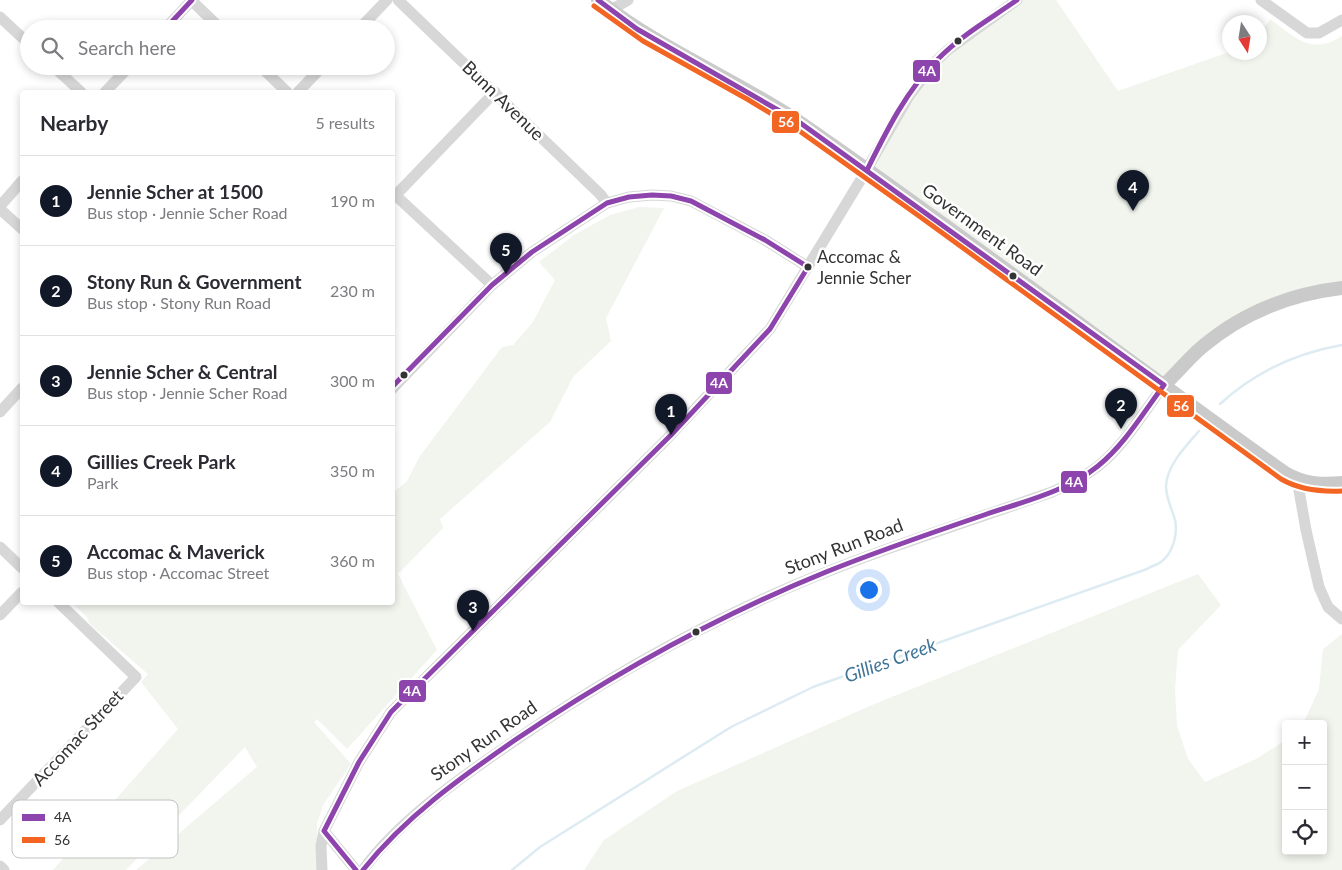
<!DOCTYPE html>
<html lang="en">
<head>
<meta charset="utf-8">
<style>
	:root { --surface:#fff; --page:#f2f2f3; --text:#2b2b33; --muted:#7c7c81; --line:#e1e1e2; --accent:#111827 }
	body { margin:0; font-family:Lato,sans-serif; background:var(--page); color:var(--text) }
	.controls { position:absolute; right:15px; bottom:15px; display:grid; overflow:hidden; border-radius:5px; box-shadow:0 2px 8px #0003 }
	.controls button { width:45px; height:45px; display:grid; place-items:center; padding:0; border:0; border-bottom:1px solid var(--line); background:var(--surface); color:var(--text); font:25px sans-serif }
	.compass { position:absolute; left:1222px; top:15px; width:45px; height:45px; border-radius:50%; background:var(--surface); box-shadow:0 2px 8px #0003; rotate:168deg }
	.you { position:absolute; left:868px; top:589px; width:18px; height:18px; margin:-12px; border:4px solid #fff; border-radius:50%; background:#1a73e8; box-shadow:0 0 0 8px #1a73e833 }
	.badge { display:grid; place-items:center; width:32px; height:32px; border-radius:50%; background:var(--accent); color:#fff; font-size:16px; font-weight:700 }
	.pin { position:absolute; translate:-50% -41px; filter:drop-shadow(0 1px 2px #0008) }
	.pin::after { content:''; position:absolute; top:26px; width:18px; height:15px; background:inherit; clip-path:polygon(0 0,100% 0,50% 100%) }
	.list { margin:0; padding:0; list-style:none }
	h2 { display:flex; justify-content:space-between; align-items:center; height:65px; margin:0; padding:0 20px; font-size:21px }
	h2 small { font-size:16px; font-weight:400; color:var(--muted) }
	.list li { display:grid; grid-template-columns:32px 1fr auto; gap:15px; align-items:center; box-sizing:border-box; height:90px; padding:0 20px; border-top:1px solid var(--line) }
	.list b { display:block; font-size:19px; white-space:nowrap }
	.list p { margin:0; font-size:16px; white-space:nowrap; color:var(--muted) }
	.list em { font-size:16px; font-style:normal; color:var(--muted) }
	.icon { flex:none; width:28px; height:28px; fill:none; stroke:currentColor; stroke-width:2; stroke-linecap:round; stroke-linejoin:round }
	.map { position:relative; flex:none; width:1342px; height:870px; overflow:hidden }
	.search { position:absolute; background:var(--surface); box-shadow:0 2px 8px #0003; left:20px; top:20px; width:375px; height:55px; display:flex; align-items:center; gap:12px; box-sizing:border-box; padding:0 18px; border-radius:28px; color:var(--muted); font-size:19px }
	.panel { position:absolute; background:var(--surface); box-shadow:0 2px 8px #0003; left:20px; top:90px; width:375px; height:515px; border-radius:5px }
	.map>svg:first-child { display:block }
	.green { fill:#f1f5ed }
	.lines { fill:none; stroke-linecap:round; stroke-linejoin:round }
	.stream { stroke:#ddebf3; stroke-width:2.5 }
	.minor { stroke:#d7d7d7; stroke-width:11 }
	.major { stroke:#cacaca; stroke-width:14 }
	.bus-1-casing { stroke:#fff; stroke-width:9 }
	.bus-2-casing { stroke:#fff; stroke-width:9 }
	.bus-1 { stroke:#8e44ad; stroke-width:5 }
	.bus-2 { stroke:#f26522; stroke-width:5 }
	.bus-dot { fill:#333; stroke:#fff; stroke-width:2 }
	.labels { text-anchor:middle; stroke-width:5; stroke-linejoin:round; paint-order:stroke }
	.bus-label { font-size:17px; fill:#333; stroke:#fff; text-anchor:start }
	.street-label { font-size:18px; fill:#333; stroke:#fff }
	.water-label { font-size:19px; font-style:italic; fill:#3f7597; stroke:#fff }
	.key { fill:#fff; stroke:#c2c2c2; stroke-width:1 }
	.key-label { font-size:14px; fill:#333 }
	.line-badge { stroke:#fff; stroke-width:2 }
	.badge-label { font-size:14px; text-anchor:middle; font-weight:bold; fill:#fff }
</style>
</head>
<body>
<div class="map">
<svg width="1342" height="870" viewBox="0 0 1342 870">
	<rect width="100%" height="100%" fill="#fff"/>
	<!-- green -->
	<g class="green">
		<path d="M 1017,0 L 1056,0 L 1118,91 L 1229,52 L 1260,52 L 1260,34 L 1270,19 C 1295,37 1311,56 1342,36 L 1342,288 L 1250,315 L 1164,385 L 867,170 L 923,77 Z"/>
		<polygon points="639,207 664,208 606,318 611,341 573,377 550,422 440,519 443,528 398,574 437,650 347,749 317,719 314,722 351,764 323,805 317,824 318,870 136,870 257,767 245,747 126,870 53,870 178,729 141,682 148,674 90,624 87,617 72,603 392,602 393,493 407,481 420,456 502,347 513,345 533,322 555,280 539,262 574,235 610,215"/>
		<polygon points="1198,574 1221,605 1178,650 1175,689 1177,726 1188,759 1205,782 1256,759 1286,740 1286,851 1323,851 1323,724 1303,724 1319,689 1323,649 1342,634 1342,870 584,870 604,840 677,791 872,705"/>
	</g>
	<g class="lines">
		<!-- stream -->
		<g class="stream">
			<path d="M 1220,404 C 1255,372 1296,353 1342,345"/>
			<path d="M 512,870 L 540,847 L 731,727 L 813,687 L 1147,569 C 1151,566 1157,565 1161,562 C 1173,553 1178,534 1175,520 C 1172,509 1166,498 1166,486 C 1167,465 1186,446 1199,431"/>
		</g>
		<!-- minor -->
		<g class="minor">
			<polyline points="191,0 221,29"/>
			<polyline points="398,0 600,194 607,203"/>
			<polyline points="1261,0 1307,33 1319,33 1342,20"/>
			<polyline points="611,10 628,0"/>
			<polyline points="0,17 29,44"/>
			<polyline points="165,29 192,0"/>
			<polyline points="359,29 387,0"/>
			<polyline points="53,66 81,92"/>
			<polyline points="260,66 287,92"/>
			<polyline points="105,92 130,66"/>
			<polyline points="298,92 323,66"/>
			<polyline points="392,192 492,285"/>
			<polyline points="392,199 495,92"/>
			<polyline points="0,206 22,181"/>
			<polyline points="0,209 22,229"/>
			<polyline points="392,389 492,285 532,252 607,203 629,197 652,195 671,196 691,201 765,240 808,267"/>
			<polyline points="0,412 22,388"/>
			<polyline points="1297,479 1306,530 1319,587 1328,607 1342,619"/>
			<polyline points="0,547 22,568"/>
			<polyline points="0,615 22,592"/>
			<polyline points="0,820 136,677 58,602"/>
			<polyline points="324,831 356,870"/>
			<polyline points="0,866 4,870"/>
			<polyline points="322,870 321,846 324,831 359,762 391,712 665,441 770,329 860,181 909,96 936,61 949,49 1017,0"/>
			<path d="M 363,870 C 397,823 457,780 504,748 C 596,684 694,628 797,584 C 880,549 967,522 1052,492 C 1068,485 1083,478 1097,467 C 1124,446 1143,413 1164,385"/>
		</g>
		<!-- major -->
		<g class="major">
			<path d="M 598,0 C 660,50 736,79 802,124 C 966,237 1123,358 1285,473 C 1304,484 1321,485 1342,483"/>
			<path d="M 1164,385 C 1177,373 1188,359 1202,347 C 1242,313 1291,294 1342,288"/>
		</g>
		<defs>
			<g id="bus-1">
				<polyline points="165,29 192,0"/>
				<path d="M 867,170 C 886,132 906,91 937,60 C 960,36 990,19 1017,0"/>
				<polyline points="356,870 324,831 359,762 391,712 671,435 770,329 808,267 765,240 691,201 671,196 652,195 629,197 607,203 532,252 492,285 392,387"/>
				<path d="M 363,870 C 405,817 460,778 515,740 C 613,674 717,616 826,572 C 878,551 931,533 984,515 C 1022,502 1066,492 1098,466 C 1125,444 1143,413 1164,385 L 799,122 L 637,29 L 598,0"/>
			</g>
			<path id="bus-2" d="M 594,6 L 643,41 L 747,99 L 798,130 L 919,216 L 1281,479 C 1300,490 1320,492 1342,491"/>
		</defs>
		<!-- bus-1 casing -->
		<use href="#bus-1" class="bus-1-casing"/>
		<!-- bus-2 casing -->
		<use href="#bus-2" class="bus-2-casing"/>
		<!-- bus-1 -->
		<use href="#bus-1" class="bus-1"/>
		<!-- bus-2 -->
		<use href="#bus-2" class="bus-2"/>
	</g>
	<!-- markers -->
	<g class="bus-dot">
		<circle cx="958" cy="41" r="4.5"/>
		<circle cx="808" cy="267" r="4.5"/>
		<circle cx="1013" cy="276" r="4.5"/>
		<circle cx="404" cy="375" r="4.5"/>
		<circle cx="696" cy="632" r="4.5"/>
	</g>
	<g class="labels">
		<!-- bus labels -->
		<g class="bus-label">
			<text x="817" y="263">Accomac &amp;<tspan x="817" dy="21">Jennie Scher</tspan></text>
		</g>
		<!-- street labels -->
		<g class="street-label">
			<text transform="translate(503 101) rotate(44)" y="6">Bunn Avenue</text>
			<text transform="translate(982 230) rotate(36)" y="6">Government Road</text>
			<text transform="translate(844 547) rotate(-21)" y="6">Stony Run Road</text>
			<text transform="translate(78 738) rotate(-47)" y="6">Accomac Street</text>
			<text transform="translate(484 741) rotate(-35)" y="6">Stony Run Road</text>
		</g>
		<!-- water labels -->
		<g class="water-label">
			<text transform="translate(890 660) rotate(-20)" y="7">Gillies Creek</text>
		</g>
	</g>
	<!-- legend -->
	<rect x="12" y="800" width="166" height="58" rx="8" class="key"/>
	<rect x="22" y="814" width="23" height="7" fill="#8e44ad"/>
	<rect x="22" y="837" width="23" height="6" fill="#f26522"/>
	<g class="key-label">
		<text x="54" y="822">4A</text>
		<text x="54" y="845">56</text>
	</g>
	<g class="line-badge">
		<rect x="912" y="59" width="29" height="24" rx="5" fill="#8e44ad"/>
		<rect x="771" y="110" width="29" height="24" rx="5" fill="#f26522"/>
		<rect x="705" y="371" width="28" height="24" rx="5" fill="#8e44ad"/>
		<rect x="1166" y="394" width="29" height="24" rx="5" fill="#f26522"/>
		<rect x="1060" y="470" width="28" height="24" rx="5" fill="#8e44ad"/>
		<rect x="398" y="679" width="29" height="24" rx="5" fill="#8e44ad"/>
	</g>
	<g class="badge-label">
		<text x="927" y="76">4A</text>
		<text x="786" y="127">56</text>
		<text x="719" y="388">4A</text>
		<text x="1181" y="411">56</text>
		<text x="1074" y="487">4A</text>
		<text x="412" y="696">4A</text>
	</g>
</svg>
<div class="controls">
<button>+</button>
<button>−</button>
<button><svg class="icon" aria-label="locate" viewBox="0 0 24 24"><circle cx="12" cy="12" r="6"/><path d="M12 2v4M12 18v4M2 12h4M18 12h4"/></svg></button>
</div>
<svg class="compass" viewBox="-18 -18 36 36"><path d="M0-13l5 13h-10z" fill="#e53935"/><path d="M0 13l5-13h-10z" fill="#7c7c81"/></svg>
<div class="you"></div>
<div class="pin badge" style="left:671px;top:435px">1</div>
<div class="pin badge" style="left:1121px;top:429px">2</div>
<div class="pin badge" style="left:473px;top:631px">3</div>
<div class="pin badge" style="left:1133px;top:211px">4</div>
<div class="pin badge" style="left:506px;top:274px">5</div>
<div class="search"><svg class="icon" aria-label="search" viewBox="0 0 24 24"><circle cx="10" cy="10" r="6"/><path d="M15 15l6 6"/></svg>Search here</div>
<section class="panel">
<h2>Nearby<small>5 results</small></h2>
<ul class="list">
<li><span class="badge">1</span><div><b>Jennie Scher at 1500</b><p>Bus stop · Jennie Scher Road</p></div><em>190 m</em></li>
<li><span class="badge">2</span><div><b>Stony Run &amp; Government</b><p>Bus stop · Stony Run Road</p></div><em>230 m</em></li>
<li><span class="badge">3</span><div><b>Jennie Scher &amp; Central</b><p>Bus stop · Jennie Scher Road</p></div><em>300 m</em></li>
<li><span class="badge">4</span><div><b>Gillies Creek Park</b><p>Park</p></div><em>350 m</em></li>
<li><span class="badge">5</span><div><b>Accomac &amp; Maverick</b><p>Bus stop · Accomac Street</p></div><em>360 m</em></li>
</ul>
</section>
</div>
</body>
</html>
